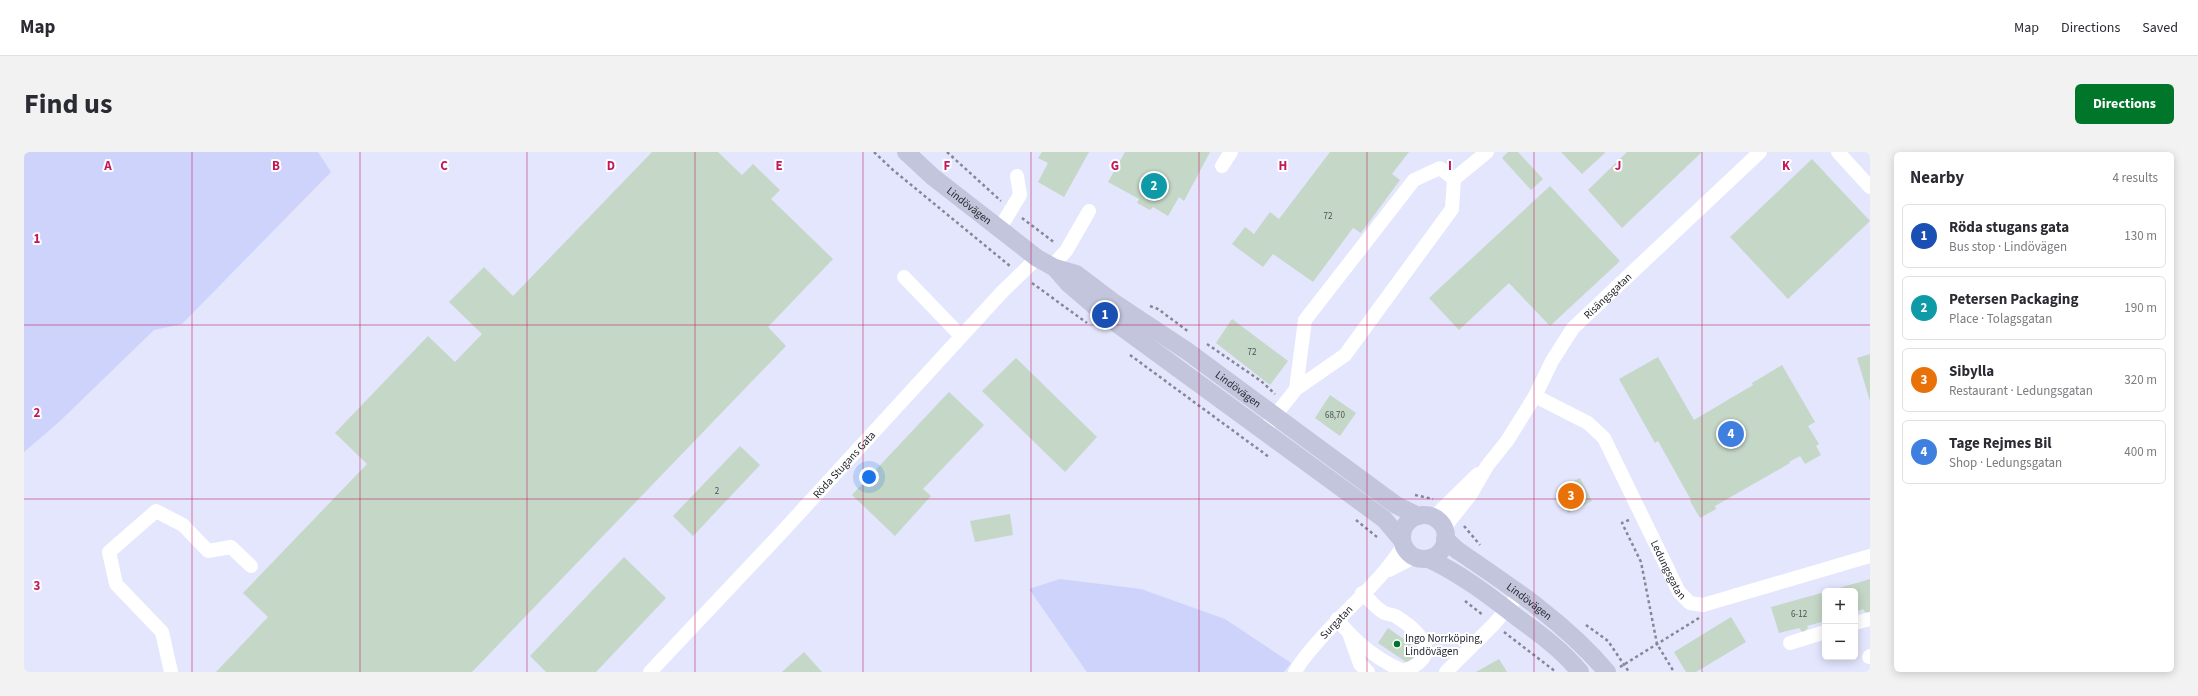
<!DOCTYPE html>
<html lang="en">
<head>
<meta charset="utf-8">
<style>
	:root { --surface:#fff; --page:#f2f2f3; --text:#2b2b33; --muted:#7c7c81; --line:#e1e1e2; --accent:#00762b }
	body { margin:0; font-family:"Source Sans 3",sans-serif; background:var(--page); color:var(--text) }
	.controls { position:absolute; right:12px; bottom:12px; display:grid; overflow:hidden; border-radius:6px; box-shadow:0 2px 10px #0003 }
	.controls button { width:36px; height:36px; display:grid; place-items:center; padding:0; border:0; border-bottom:1px solid var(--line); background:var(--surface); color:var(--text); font:20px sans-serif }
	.you { position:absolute; left:845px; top:325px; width:14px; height:14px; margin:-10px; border:3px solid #fff; border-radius:50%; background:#1a73e8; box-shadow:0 0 0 6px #1a73e833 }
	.badge { display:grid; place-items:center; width:26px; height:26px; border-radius:50%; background:var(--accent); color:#fff; font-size:13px; font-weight:700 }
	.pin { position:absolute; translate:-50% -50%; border:2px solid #fff; box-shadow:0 1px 4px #0006 }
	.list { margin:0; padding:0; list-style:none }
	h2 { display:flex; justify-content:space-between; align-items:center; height:52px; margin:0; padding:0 16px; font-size:17px }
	h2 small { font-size:13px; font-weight:400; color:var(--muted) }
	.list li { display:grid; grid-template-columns:26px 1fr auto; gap:12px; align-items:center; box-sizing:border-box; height:64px; margin:0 8px 8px; padding:0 8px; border:1px solid var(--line); border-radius:6px }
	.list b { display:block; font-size:15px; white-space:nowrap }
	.list p { margin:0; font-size:13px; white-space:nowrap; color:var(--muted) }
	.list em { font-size:13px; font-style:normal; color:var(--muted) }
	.map { position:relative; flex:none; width:1846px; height:520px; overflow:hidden; border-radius:6px }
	header { display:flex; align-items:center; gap:24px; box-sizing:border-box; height:56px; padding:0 20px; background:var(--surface); border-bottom:1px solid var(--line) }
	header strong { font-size:19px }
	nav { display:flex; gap:22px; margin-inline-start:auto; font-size:14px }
	.intro { display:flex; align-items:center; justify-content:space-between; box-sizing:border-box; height:96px; padding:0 24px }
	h1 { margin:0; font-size:28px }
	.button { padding:10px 18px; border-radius:6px; background:var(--accent); color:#fff; font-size:14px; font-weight:700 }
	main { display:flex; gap:24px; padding:0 24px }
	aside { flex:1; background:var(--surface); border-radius:6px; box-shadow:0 2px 10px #0003 }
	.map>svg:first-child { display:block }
	.green { fill:#ced3fb }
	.building { fill:#c5d7c7 }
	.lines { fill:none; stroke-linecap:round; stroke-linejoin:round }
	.path { stroke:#858796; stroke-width:2.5; stroke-dasharray:3 3; stroke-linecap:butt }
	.minor { stroke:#fff; stroke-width:14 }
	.major { stroke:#c2c5db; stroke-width:18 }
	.grid { fill:none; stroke:#c2185b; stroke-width:1; stroke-opacity:0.55 }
	.poi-dot { fill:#00762b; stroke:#fff; stroke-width:1.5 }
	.labels { text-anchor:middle; stroke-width:4; stroke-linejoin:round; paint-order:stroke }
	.number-label { font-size:9px; fill:#4c5254 }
	.street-label { font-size:11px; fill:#24252d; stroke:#fff }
	.poi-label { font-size:11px; fill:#24252d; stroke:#fff; text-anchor:start }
	.grid-label { font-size:13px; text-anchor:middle; font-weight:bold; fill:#c2185b; stroke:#fff; stroke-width:4; stroke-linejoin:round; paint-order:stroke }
</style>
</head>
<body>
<header>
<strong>Map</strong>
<nav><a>Map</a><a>Directions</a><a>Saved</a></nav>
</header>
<div class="intro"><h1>Find us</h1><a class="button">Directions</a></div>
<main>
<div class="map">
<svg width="1846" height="520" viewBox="0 0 1846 520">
	<rect width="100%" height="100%" fill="#e3e6fc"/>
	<!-- green -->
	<g class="green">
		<polygon points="0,0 294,0 307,20 158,172 130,178 35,270 0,300"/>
		<polygon points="1036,427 1117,437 1201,467 1267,511 1260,520 1063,520 1005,437"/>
	</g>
	<!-- building -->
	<g class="building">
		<polygon points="628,0 694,0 718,23 729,12 756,38 747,47 809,107 744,175 762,194 448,520 192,520 244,465 219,441 343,312 311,281 404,184 431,210 458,182 425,150 460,115 489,144"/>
		<polygon points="1018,0 1065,0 1040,45 1014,30 1024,11 1014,6"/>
		<polygon points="1101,0 1186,0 1160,49 1155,45 1144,64 1129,55 1126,58 1113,51 1115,47 1084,30"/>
		<polygon points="1306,0 1385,0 1368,22 1376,28 1337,81 1329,76 1289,130 1249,102 1239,115 1208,92 1221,75 1230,82 1246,60 1255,67"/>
		<polygon points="1484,0 1494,0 1519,27 1507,38 1478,6"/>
		<polygon points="1537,0 1580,0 1581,1 1558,22"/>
		<polygon points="1603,0 1678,0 1598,76 1564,38"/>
		<polygon points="1788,7 1846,69 1764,147 1706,85"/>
		<polygon points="1526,34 1596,109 1526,174 1485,131 1435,178 1405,146"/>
		<polygon points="1208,167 1264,209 1246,233 1192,191"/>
		<polygon points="1846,202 1846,249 1833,206"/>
		<polygon points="1634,205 1670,268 1729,233 1728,231 1758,213 1791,270 1784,274 1795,292 1792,294 1797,303 1781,312 1776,304 1765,310 1766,311 1691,354 1692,357 1676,366 1666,349 1667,348 1634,289 1631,291 1595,227"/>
		<polygon points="992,206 1073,285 1041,320 958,239"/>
		<polygon points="925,240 960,273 899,337 907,344 871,384 828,343"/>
		<polygon points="1306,243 1332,261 1316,284 1291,266"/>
		<polygon points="716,294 736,313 669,384 649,364"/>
		<polygon points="1556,326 1568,349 1544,361 1532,338"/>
		<polygon points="986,362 989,383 951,390 946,369"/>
		<polygon points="600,405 642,446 572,520 522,520 506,504"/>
		<polygon points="1846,427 1846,461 1843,462 1839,457 1831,460 1831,439 1805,439"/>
		<polygon points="1801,440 1801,469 1783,474 1784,476 1779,481 1775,476 1755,481 1747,455"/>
		<polygon points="1707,465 1722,490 1672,520 1662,520 1650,500"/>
		<polygon points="1364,476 1395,498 1385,512 1354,491"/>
		<polygon points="780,500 798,520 758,520"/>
		<polygon points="1475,507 1483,520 1452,520"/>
	</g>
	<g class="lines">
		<!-- path -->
		<g class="path">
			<polyline points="850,0 869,18 986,114"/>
			<polyline points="923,0 977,49"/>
			<polyline points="998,66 1031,91"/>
			<polyline points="1008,131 1063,171"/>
			<polyline points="1126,154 1134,157 1165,180"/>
			<polyline points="1183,192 1237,229 1251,242"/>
			<polyline points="1106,203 1245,305"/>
			<polyline points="1391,343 1409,347"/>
			<polyline points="1332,368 1353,385"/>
			<polyline points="1605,368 1598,371 1617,410 1633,492 1650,520"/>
			<polyline points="1440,374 1456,393"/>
			<polyline points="1441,449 1459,463"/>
			<polyline points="1562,473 1584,489 1605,520"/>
			<polyline points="1480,480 1532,520"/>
			<polyline points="1596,515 1675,466"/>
		</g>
		<!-- minor -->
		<g class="minor">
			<polyline points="1814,0 1846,35"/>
			<polyline points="1198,14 1207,0"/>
			<polyline points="1430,27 1463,0"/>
			<polyline points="976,76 996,43 993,24"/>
			<polyline points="1028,114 1042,99 1065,59"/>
			<polyline points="880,125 937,184"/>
			<path id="s1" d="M 1511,244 L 1564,271 L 1580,286 L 1655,440 L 1666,451 L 1679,453 L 1846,404"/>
			<polyline points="1239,279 1272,237 1281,168 1390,28 1416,16 1430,27 1428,57 1321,203 1272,237"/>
			<polyline points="1410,365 1454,322"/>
			<path id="s2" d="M 1420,376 L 1447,342 L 1463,314 L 1483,289 L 1511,244 L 1528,209 L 1549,176 L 1736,0"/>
			<polyline points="1365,418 1390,405"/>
			<path d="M 1313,467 C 1330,489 1354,508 1379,519 C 1419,505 1398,481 1373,465 C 1369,462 1363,463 1359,460 C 1351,455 1345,447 1338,441"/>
			<polyline points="1831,471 1846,467"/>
			<polyline points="1326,484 1336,512 1344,520"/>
			<polyline points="1766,491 1801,480"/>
			<polyline points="1845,505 1846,504"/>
			<polyline points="147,520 138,480 92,432 85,400 132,359 159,373 184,399 207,395 227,414"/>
			<path id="s3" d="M 626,520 L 758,380 L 978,140 L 1013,106"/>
			<path id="s4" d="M 1271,520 C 1276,510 1284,501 1291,493 C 1319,459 1356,431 1379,394"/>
			<polyline points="1422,520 1470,472 1495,443"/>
		</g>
		<!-- major -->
		<g class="major">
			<path id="s5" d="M 882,0 L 909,25 L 1013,106 L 1031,116 L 1045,132 L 1081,163 L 1360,367 L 1377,387"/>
			<path id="s6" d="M 1031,116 L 1052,122 L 1089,150 L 1163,199 L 1372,353 L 1394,364"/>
			<circle cx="1400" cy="385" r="22"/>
			<path id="s7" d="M 1421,387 L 1433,398 C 1486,434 1542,471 1583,520"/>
			<path d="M 1405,407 C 1437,422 1466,444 1494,466 C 1516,482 1539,499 1556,520"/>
		</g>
	</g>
	<!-- grid -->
	<path class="grid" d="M 168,0 L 168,520M 336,0 L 336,520M 503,0 L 503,520M 671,0 L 671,520M 839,0 L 839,520M 1007,0 L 1007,520M 1175,0 L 1175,520M 1343,0 L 1343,520M 1510,0 L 1510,520M 1678,0 L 1678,520M 0,173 L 1846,173M 0,347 L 1846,347"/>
	<!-- markers -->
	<circle class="poi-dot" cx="1373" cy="492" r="4"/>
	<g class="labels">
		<!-- number labels -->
		<g class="number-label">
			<text x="1304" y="67">72</text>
			<text x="1228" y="203">72</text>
			<text x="1311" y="266">68,70</text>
			<text x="693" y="342">2</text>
			<text x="1775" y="465">6-12</text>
		</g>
		<!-- street labels -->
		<g class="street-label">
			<text dy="4" stroke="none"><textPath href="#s5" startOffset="83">Lindövägen</textPath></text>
			<text dy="4" stroke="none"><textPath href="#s2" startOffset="286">Risängsgatan</textPath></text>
			<text dy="4" stroke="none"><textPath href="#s6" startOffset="221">Lindövägen</textPath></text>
			<text dy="4" stroke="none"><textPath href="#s3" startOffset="284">Röda Stugans Gata</textPath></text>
			<text dy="4" stroke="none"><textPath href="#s1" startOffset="228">Ledungsgatan</textPath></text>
			<text dy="4" stroke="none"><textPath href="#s7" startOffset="105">Lindövägen</textPath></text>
			<text dy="4" stroke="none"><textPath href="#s4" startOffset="65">Surgatan</textPath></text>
		</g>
		<!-- poi labels -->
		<g class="poi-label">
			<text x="1381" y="490">Ingo Norrköping,<tspan x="1381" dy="13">Lindövägen</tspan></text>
		</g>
	</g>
	<g class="grid-label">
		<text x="84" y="18">A</text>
		<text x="252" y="18">B</text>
		<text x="420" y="18">C</text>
		<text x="587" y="18">D</text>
		<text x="755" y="18">E</text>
		<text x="923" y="18">F</text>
		<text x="1091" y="18">G</text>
		<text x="1259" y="18">H</text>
		<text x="1426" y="18">I</text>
		<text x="1594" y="18">J</text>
		<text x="1762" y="18">K</text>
		<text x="13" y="91">1</text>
		<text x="13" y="265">2</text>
		<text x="13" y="438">3</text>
	</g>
</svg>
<div class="controls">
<button>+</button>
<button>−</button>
</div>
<div class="you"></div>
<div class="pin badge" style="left:1081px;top:163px;background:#1a4fb4">1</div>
<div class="pin badge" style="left:1130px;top:34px;background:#0f9aa8">2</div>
<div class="pin badge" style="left:1547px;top:344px;background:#e8710a">3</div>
<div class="pin badge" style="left:1707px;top:282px;background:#3f7fe0">4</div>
</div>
<aside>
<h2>Nearby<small>4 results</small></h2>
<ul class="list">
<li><span class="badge" style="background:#1a4fb4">1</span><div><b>Röda stugans gata</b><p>Bus stop · Lindövägen</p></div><em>130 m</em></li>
<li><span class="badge" style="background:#0f9aa8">2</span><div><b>Petersen Packaging</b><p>Place · Tolagsgatan</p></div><em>190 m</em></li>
<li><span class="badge" style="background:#e8710a">3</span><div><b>Sibylla</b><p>Restaurant · Ledungsgatan</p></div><em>320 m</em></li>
<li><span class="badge" style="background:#3f7fe0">4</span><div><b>Tage Rejmes Bil</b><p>Shop · Ledungsgatan</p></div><em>400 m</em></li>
</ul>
</aside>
</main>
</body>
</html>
